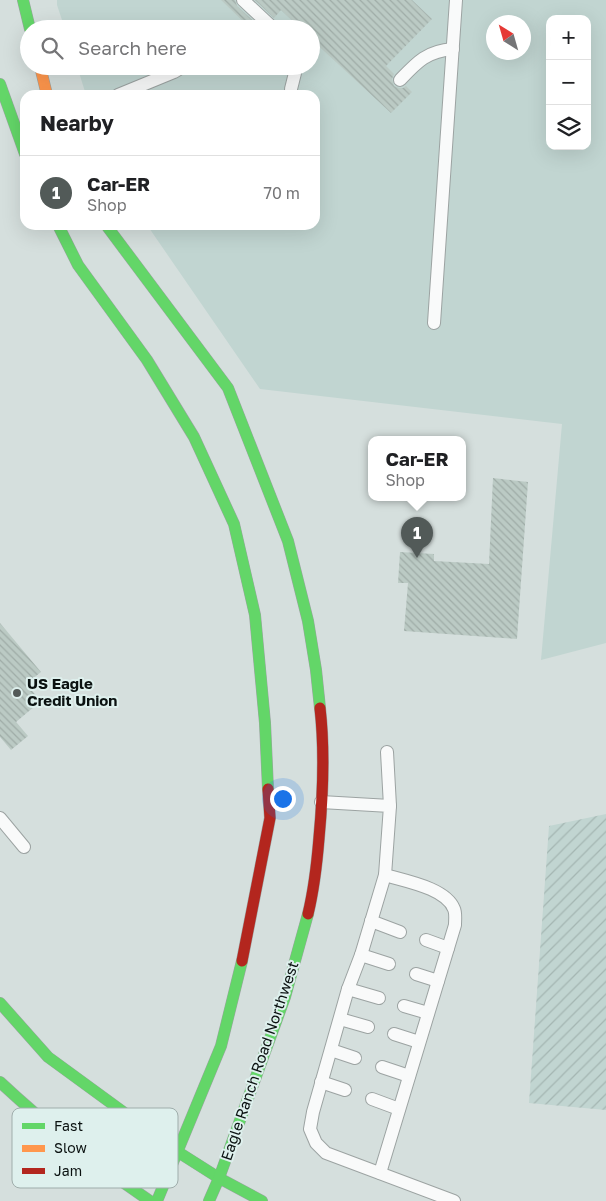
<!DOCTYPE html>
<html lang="en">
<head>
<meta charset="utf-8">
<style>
	:root { --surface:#fff; --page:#f6f6f6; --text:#202124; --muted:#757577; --line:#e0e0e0; --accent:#525a58 }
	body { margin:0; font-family:"Golos Text",sans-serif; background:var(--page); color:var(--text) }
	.controls { position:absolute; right:15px; top:15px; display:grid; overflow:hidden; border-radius:10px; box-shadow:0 5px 20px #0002 }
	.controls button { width:45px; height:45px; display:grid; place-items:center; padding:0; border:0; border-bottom:1px solid var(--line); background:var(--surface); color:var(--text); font:25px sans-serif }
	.compass { position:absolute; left:486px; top:15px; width:45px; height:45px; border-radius:50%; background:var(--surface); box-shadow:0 5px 20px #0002; rotate:323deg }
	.you { position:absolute; left:282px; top:798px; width:18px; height:18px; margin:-12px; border:4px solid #fff; border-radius:50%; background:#1a73e8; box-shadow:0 0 0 8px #1a73e833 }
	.badge { display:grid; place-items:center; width:32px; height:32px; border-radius:50%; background:var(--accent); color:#fff; font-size:16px; font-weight:700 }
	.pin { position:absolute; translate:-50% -41px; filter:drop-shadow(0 1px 2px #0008) }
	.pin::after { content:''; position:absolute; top:26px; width:18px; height:15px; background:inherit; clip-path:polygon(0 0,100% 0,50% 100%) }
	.popup { position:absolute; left:368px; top:436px; width:98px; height:65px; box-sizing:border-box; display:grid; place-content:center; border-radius:10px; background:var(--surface); filter:drop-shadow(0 1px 4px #0005); font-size:16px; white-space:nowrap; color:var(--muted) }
	.popup b { font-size:19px; color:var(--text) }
	.popup::after { content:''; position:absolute; left:50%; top:100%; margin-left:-10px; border:10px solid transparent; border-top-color:var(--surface) }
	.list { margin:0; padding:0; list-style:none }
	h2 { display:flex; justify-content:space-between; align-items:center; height:65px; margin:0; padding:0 20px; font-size:21px }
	h2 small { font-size:16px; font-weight:400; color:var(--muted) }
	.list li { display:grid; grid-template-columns:32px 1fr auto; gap:15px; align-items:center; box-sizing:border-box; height:75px; padding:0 20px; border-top:1px solid var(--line) }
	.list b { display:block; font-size:19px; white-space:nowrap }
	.list p { margin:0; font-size:16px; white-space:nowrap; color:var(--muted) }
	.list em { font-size:16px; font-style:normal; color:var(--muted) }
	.icon { flex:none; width:28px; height:28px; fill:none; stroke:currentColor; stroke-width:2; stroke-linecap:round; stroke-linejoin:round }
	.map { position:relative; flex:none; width:606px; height:1201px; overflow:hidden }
	.search { position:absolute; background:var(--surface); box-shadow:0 5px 20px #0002; left:20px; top:20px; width:300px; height:55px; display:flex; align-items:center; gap:12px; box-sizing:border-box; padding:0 18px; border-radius:28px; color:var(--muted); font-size:19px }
	.panel { position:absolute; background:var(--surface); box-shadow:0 5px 20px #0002; left:20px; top:90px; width:300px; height:140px; border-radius:15px }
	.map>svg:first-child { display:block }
	.built { fill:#c1d5d1; fill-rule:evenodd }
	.industrial { fill:url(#industrial-furrows) }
	.building { fill:url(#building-back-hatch) }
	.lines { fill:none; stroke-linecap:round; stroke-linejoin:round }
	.lane-casing { stroke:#9ca3a2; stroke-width:14 }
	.fast-casing { stroke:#9ca3a2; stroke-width:12 }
	.slow-casing { stroke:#9ca3a2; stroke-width:12 }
	.jam-casing { stroke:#9ca3a2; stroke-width:12 }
	.lane { stroke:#f9fafa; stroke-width:12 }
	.fast { stroke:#63d668; stroke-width:11 }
	.slow { stroke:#ff974d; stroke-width:11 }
	.jam { stroke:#b3261e; stroke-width:11 }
	.poi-dot { fill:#525a58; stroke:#def0ed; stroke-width:2 }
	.labels { text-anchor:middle; stroke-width:4; stroke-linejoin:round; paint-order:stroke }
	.poi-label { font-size:15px; font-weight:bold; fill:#0b1211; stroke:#def0ed; text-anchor:start }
	.street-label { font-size:15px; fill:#0b1211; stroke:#def0ed }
	.key { fill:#def0ed; stroke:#9fadab; stroke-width:1 }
	.key-label { font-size:14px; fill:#0b1211 }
</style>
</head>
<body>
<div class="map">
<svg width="606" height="1201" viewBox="0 0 606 1201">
	<defs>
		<pattern id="industrial-furrows" width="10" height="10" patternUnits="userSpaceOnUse" patternTransform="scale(1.25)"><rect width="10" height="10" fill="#c1d5d1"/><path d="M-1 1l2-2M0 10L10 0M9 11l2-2" fill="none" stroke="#a4b6b2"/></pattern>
		<pattern id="building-back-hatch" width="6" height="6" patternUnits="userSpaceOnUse" patternTransform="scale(1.25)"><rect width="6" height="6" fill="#bbcac4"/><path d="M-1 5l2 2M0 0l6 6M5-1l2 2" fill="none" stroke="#9faca7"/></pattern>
	</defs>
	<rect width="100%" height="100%" fill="#d5dfdd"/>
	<!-- built -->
	<path class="built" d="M 57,0 L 606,0 L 606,643 L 541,660 L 562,424 L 260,389 L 147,225 L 315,225 L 315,95 L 86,95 L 77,66 L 311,66 L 311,29 L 65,29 L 57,5 ZM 550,19 L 587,19 L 587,146 L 550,146 ZM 494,22 L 524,22 L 524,52 L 494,52 Z"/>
	<!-- industrial -->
	<polygon class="industrial" points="606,814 606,1110 529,1103 549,826"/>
	<!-- building -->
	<g class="building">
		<polygon points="221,0 235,0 237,6 262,29 251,29"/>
		<polygon points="255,0 412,0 432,19 386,66 394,74 392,79 394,86 399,88 403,88 406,86 412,92 391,113 311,39 311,29 301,29 281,10 274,18"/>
		<polygon points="493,478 528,482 517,639 404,631 408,583 398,583 400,552 434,554 434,561 489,564"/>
		<polygon points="0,623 41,672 26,684 41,701 16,722 28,736 11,750 0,737"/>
	</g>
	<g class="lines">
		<defs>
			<g id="lane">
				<polyline points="243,0 274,29"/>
				<polyline points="227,29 228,28"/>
				<path d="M 400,80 C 417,62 427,51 453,49"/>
				<polyline points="291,89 295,73 294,66"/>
				<polyline points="118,95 174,72 184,66"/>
				<polyline points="434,323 456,0"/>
				<polyline points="387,752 390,806"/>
				<polyline points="321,802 390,806 385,875 361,955 348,989 313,1112 310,1129 316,1143 326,1153 454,1201"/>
				<polyline points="0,818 24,847"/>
				<polyline points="371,921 400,932"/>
				<polyline points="426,940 448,948"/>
				<polyline points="361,955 389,964"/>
				<polyline points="416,974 438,981"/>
				<polyline points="348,989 379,998"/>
				<polyline points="404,1006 428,1013"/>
				<polyline points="340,1019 368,1027"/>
				<polyline points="394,1034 419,1042"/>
				<polyline points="331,1050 355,1058"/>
				<polyline points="382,1067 409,1076"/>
				<polyline points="321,1082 345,1090"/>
				<polyline points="372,1099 399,1109"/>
				<path d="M 380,1173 L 455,925 C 455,920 456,913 454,909 C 446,888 405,881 385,875"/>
			</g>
			<g id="fast">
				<polyline points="23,0 30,29"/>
				<polyline points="0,84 25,154"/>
				<polyline points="58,225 78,265 147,360 194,437 234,524 255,615 265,723 268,789"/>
				<polyline points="106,225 228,388 288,541 308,621 316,670 320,708"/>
				<polyline points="0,1003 48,1057 178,1152 219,1178 262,1201"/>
				<path d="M 0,1082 C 47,1126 97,1165 150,1201"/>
				<polyline points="157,1201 221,1046 242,961"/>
				<polyline points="209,1201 219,1178 285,997 308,914"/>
			</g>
			<polyline id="slow" points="40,66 47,95"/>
			<g id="jam">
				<path d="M 308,914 C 314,889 317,863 319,838 C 323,795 325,751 320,708"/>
				<polyline points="242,961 270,818 268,789"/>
			</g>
		</defs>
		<!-- lane casing -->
		<use href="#lane" class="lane-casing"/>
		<!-- fast casing -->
		<use href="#fast" class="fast-casing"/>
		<!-- slow casing -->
		<use href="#slow" class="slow-casing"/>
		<!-- jam casing -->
		<use href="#jam" class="jam-casing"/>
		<!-- lane -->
		<use href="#lane" class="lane"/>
		<!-- fast -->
		<use href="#fast" class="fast"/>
		<!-- slow -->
		<use href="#slow" class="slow"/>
		<!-- jam -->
		<use href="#jam" class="jam"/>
	</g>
	<!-- markers -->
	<circle class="poi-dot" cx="17" cy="693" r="5"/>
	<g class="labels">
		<!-- poi labels -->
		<g class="poi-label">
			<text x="27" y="689">US Eagle<tspan x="27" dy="17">Credit Union</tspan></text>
		</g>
		<!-- street labels -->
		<g class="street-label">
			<text transform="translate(260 1061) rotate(-71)" y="5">Eagle Ranch Road Northwest</text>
		</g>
	</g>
	<!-- legend -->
	<rect x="12" y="1108" width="166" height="80" rx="8" class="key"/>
	<rect x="22" y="1123" width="23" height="6" fill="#63d668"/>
	<rect x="22" y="1145" width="23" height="7" fill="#ff974d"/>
	<rect x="22" y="1168" width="23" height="6" fill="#b3261e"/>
	<g class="key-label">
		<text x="54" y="1131">Fast</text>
		<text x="54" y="1153">Slow</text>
		<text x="54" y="1176">Jam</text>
	</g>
</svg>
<div class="controls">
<button>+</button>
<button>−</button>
<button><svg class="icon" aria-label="layers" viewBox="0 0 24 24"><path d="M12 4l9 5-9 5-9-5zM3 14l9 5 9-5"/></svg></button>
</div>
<svg class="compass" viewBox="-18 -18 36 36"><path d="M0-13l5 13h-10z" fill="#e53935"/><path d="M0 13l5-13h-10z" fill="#757577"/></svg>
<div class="you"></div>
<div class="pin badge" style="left:417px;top:558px">1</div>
<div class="popup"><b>Car-ER</b>Shop</div>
<div class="search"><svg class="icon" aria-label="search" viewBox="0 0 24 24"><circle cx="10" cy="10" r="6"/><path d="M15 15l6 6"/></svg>Search here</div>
<section class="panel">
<h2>Nearby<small></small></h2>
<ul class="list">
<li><span class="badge">1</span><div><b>Car-ER</b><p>Shop</p></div><em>70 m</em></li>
</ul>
</section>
</div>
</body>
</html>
